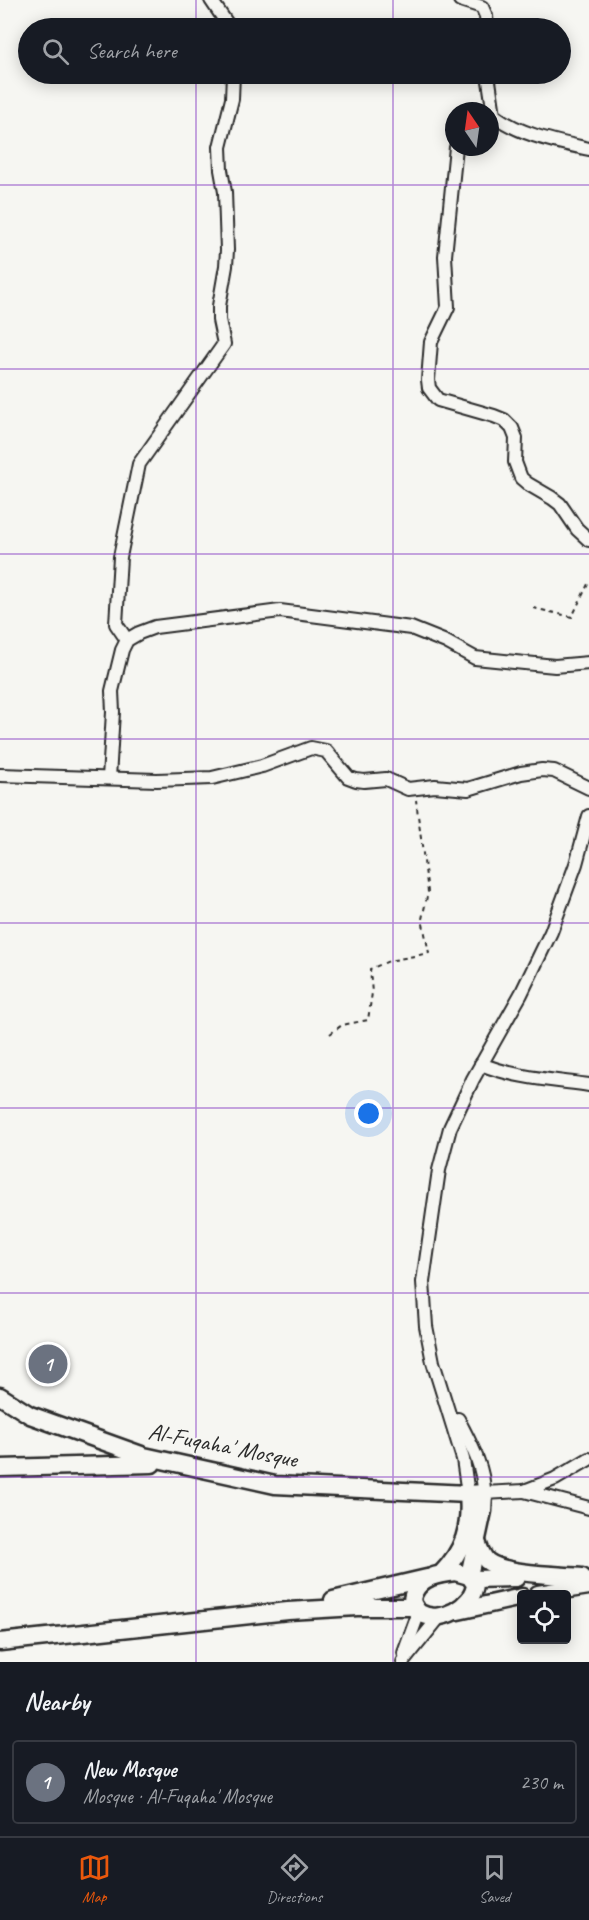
<!DOCTYPE html>
<html lang="en">
<head>
<meta charset="utf-8">
<style>
	:root { --surface:#171b24; --page:#242831; --text:#f1f3f6; --muted:#9ea1a6; --line:#363941; --accent:#ea580c }
	body { margin:0; font-family:Caveat,sans-serif; background:var(--page); color:var(--text) }
	.controls { position:absolute; right:18px; bottom:18px; display:grid; overflow:hidden; border-radius:6px; box-shadow:0 3px 15px #0003 }
	.controls button { width:54px; height:54px; display:grid; place-items:center; padding:0; border:0; border-bottom:2px solid var(--line); background:var(--surface); color:var(--text); font:30px sans-serif }
	.compass { position:absolute; left:445px; top:102px; width:54px; height:54px; border-radius:50%; background:var(--surface); box-shadow:0 3px 15px #0003; rotate:347deg }
	.you { position:absolute; left:369px; top:1114px; width:21px; height:21px; margin:-15px; border:4px solid #fff; border-radius:50%; background:#1a73e8; box-shadow:0 0 0 9px #1a73e833 }
	.badge { display:grid; place-items:center; width:39px; height:39px; border-radius:50%; background:var(--accent); color:#fff; font-size:20px; font-weight:700 }
	.pin { position:absolute; translate:-50% -50%; border:3px solid #fff; box-shadow:0 2px 6px #0006 }
	.list { margin:0; padding:0; list-style:none }
	h2 { display:flex; justify-content:space-between; align-items:center; height:78px; margin:0; padding:0 24px; font-size:26px }
	h2 small { font-size:20px; font-weight:400; color:var(--muted) }
	.list li { display:grid; grid-template-columns:39px 1fr auto; gap:18px; align-items:center; box-sizing:border-box; height:84px; margin:0 12px 12px; padding:0 12px; border:2px solid var(--line); border-radius:6px }
	.list b { display:block; font-size:22px; white-space:nowrap }
	.list p { margin:0; font-size:20px; white-space:nowrap; color:var(--muted) }
	.list em { font-size:20px; font-style:normal; color:var(--muted) }
	.icon { flex:none; width:33px; height:33px; fill:none; stroke:currentColor; stroke-width:2; stroke-linecap:round; stroke-linejoin:round }
	.map { position:relative; flex:none; width:589px; height:1662px; overflow:hidden }
	.search { position:absolute; background:var(--surface); box-shadow:0 3px 15px #0003; left:18px; right:18px; top:18px; height:66px; display:flex; align-items:center; gap:15px; box-sizing:border-box; padding:0 21px; border-radius:33px; color:var(--muted); font-size:22px }
	.sheet { height:174px; background:var(--surface) }
	nav { display:flex; justify-content:space-around; align-items:center; box-sizing:border-box; height:84px; border-top:2px solid var(--line); background:var(--surface); font-size:16px; color:var(--muted) }
	nav a { display:grid; justify-items:center; gap:3px }
	nav .on { color:var(--accent) }
	.map>svg:first-child { display:block }
	.lines { fill:none; stroke-linecap:round; stroke-linejoin:round }
	.street-casing { stroke:#2b2b2b; stroke-width:16 }
	.secondary-casing { stroke:#2b2b2b; stroke-width:21 }
	.path { stroke:#2b2b2b; stroke-width:2; stroke-dasharray:4.5 4.5; stroke-linecap:butt }
	.street { stroke:#f6f6f2; stroke-width:12 }
	.secondary { stroke:#f6f6f2; stroke-width:16 }
	.grid { fill:none; stroke:#7b2cbf; stroke-width:1.5; stroke-opacity:0.55 }
	.labels { text-anchor:middle; stroke-width:4.5; stroke-linejoin:round; paint-order:stroke }
	.street-label { font-size:24px; fill:#2b2b2b; stroke:#f6f6f2 }
</style>
</head>
<body>
<div class="map">
<svg width="589" height="1662" viewBox="0 0 589 1662">
	<rect width="100%" height="100%" fill="#f6f6f2"/>
	<filter id="ink" filterUnits="userSpaceOnUse"><feTurbulence type="fractalNoise" baseFrequency=".0167" numOctaves="2"/><feDisplacementMap in="SourceGraphic" scale="12" xChannelSelector="R" yChannelSelector="G"/><feConvolveMatrix kernelMatrix="1 2 1 2 8 2 1 2 1" color-interpolation-filters="sRGB"/></filter>
	<g filter="url(#ink)">
		<g class="lines">
			<defs>
				<g id="street">
					<polyline points="211,0 230,28"/>
					<polyline points="460,0 482,7 486,16 487,28"/>
					<path d="M 488,74 L 494,115 C 519,135 558,142 589,149"/>
					<polyline points="456,147 445,256 448,307 431,342 428,380 429,388 438,400 494,416 504,420 512,428 516,438 515,462 521,478 528,484 552,498 560,504 577,529 589,540"/>
					<polyline points="127,640 116,624 120,557 139,464 224,344 219,320 219,306 226,266 227,250 225,192 221,170 220,147 232,99 233,74"/>
					<polyline points="0,775 157,780 212,778 262,766 311,748 326,751 348,777 356,780 364,781 386,779 408,789 435,786 468,789 521,773 542,770 554,771 589,788"/>
					<polyline points="109,778 113,712 112,691 122,650 127,640 139,633 155,627 280,611 411,628 446,642 475,658 555,666 589,663"/>
					<path d="M 481,1064 C 515,1078 553,1080 589,1085"/>
					<path d="M 458,1419 C 470,1443 484,1466 484,1493 L 524,1491 L 555,1479 L 589,1459"/>
					<polyline points="524,1491 589,1508"/>
					<polyline points="468,1494 463,1459 433,1362 426,1326 423,1282 439,1170 450,1128 473,1079 521,994 551,932 576,864 589,816"/>
					<polyline points="404,1653 419,1612"/>
					<polyline points="403,1662 441,1615"/>
				</g>
				<g id="secondary">
					<polyline points="0,1396 30,1415 144,1456 275,1485 468,1494 484,1493 483,1511 469,1576"/>
					<polyline points="0,1468 152,1464"/>
					<path d="M 476,1539 C 479,1547 481,1555 487,1561 C 505,1575 558,1575 582,1577"/>
					<path d="M 455,1572 L 469,1576 L 475,1584 C 474,1606 439,1625 420,1613 C 403,1601 417,1583 431,1577 C 439,1574 447,1573 455,1572 Z"/>
					<path d="M 441,1574 C 464,1550 471,1528 468,1494"/>
					<polyline points="473,1579 516,1578"/>
					<polyline points="538,1594 589,1586"/>
					<polyline points="333,1600 427,1578"/>
					<polyline points="458,1611 522,1597"/>
					<polyline points="0,1642 288,1611 357,1607 415,1607"/>
				</g>
			</defs>
			<!-- street casing -->
			<use href="#street" class="street-casing"/>
			<!-- secondary casing -->
			<use href="#secondary" class="secondary-casing"/>
			<!-- path -->
			<g class="path">
				<polyline points="533,608 572,617 589,582"/>
				<polyline points="330,1034 342,1025 368,1020 372,993 370,969 389,961 429,953 422,919 428,892 416,800"/>
			</g>
			<!-- street -->
			<use href="#street" class="street"/>
			<!-- secondary -->
			<use href="#secondary" class="secondary"/>
		</g>
	</g>
	<!-- grid -->
	<path class="grid" d="M 196,0 L 196,28M 393,0 L 393,28M 196,74 L 196,1662M 393,74 L 393,1662M 0,185 L 589,185M 0,369 L 589,369M 0,554 L 589,554M 0,739 L 589,739M 0,923 L 589,923M 0,1108 L 589,1108M 0,1293 L 589,1293M 0,1477 L 589,1477"/>
	<g class="labels">
		<!-- street labels -->
		<g class="street-label">
			<text transform="translate(223 1445) rotate(11)" y="8">Al-Fuqaha' Mosque</text>
		</g>
	</g>
</svg>
<div class="controls">
<button><svg class="icon" aria-label="locate" viewBox="0 0 24 24"><circle cx="12" cy="12" r="6"/><path d="M12 2v4M12 18v4M2 12h4M18 12h4"/></svg></button>
</div>
<svg class="compass" viewBox="-18 -18 36 36"><path d="M0-13l5 13h-10z" fill="#e53935"/><path d="M0 13l5-13h-10z" fill="#9ea1a6"/></svg>
<div class="you"></div>
<div class="pin badge" style="left:48px;top:1364px;background:#6b7280">1</div>
<div class="search"><svg class="icon" aria-label="search" viewBox="0 0 24 24"><circle cx="10" cy="10" r="6"/><path d="M15 15l6 6"/></svg>Search here</div>
</div>
<section class="sheet">
<h2>Nearby<small></small></h2>
<ul class="list">
<li><span class="badge" style="background:#6b7280">1</span><div><b>New Mosque</b><p>Mosque · Al-Fuqaha' Mosque</p></div><em>230 m</em></li>
</ul>
</section>
<nav>
<a class="on"><svg class="icon" aria-label="map" viewBox="0 0 24 24"><path d="M3 6l6-2 6 2 6-2v14l-6 2-6-2-6 2zM9 4v14M15 6v14"/></svg>Map</a>
<a><svg class="icon" aria-label="directions" viewBox="0 0 24 24"><path d="M12 3l9 9-9 9-9-9zM9 14v-3h6M13 9l2 2-2 2"/></svg>Directions</a>
<a><svg class="icon" aria-label="saved" viewBox="0 0 24 24"><path d="M7 4h10v16l-5-4-5 4z"/></svg>Saved</a>
</nav>
</body>
</html>
